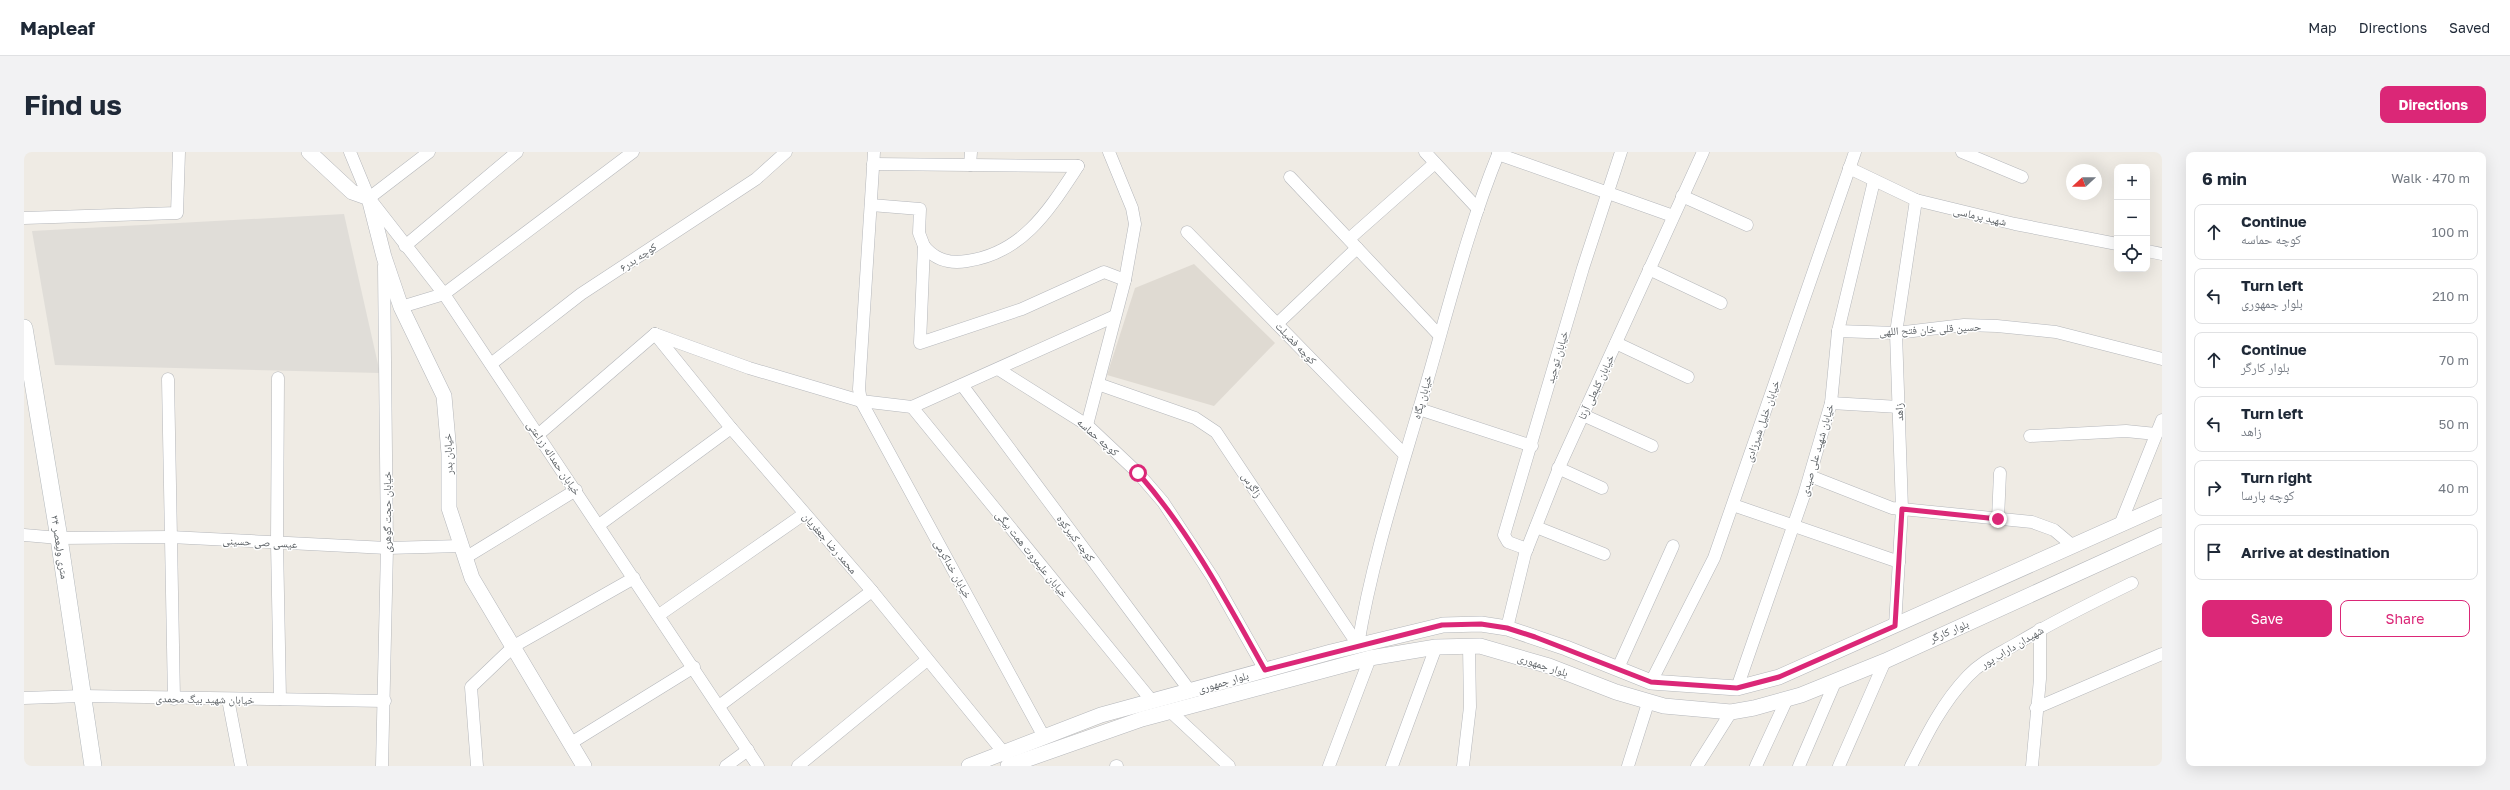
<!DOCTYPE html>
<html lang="en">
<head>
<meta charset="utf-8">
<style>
	:root { --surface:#fff; --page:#f2f2f3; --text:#1f2937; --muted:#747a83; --line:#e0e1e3; --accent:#db2777 }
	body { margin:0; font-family:"Golos Text","Noto Naskh Arabic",sans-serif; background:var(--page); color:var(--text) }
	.controls { position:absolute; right:12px; top:12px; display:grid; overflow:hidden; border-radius:8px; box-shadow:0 4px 16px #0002 }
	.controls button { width:36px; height:36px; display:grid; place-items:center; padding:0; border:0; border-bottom:1px solid var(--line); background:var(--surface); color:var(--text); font:20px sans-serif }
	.compass { position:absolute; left:2042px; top:12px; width:36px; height:36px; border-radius:50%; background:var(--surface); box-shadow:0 4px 16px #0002; rotate:249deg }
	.stop { position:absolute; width:12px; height:12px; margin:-9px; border:3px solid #db2777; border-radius:50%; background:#fff }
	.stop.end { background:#db2777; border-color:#fff; box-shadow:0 1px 4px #0008 }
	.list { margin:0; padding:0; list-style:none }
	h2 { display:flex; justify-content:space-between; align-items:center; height:52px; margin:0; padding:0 16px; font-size:17px }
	h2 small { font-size:13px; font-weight:400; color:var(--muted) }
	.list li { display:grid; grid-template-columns:26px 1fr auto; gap:12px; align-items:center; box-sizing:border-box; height:56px; margin:0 8px 8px; padding:0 8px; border:1px solid var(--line); border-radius:8px }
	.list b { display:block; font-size:15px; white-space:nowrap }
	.list p { margin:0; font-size:13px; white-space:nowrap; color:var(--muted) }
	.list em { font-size:13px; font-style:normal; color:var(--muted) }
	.actions { display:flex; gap:8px; padding:12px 16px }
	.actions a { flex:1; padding:9px 0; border:1px solid var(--accent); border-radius:8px; text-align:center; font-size:14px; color:var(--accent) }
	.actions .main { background:var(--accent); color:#fff }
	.icon { flex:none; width:22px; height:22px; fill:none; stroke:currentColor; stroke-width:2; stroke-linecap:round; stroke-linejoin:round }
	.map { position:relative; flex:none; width:2138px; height:614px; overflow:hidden; border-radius:8px }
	header { display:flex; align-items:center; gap:24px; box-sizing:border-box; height:56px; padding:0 20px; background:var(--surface); border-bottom:1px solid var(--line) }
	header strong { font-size:19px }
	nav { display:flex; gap:22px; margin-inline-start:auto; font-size:14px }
	.intro { display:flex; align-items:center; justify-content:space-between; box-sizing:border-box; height:96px; padding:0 24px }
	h1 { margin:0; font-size:28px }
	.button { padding:10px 18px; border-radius:8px; background:var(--accent); color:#fff; font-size:14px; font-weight:700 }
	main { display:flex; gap:24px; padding:0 24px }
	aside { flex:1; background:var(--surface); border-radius:8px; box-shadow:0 4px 16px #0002 }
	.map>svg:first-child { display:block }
	.industrial { fill:#e0ddd8 }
	.education { fill:#dfdad2 }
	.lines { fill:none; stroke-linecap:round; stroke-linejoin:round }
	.minor-casing { stroke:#b5b7bb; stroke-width:13 }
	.tertiary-casing { stroke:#b5b7bb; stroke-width:16 }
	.secondary-casing { stroke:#b3b8bc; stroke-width:18 }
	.minor { stroke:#fff; stroke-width:12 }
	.tertiary { stroke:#fff; stroke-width:15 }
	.secondary { stroke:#fff; stroke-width:17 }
	.route { stroke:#db2777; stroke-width:5 }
	.labels { text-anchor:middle; stroke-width:3; stroke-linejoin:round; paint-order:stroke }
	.street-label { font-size:11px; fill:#5c6165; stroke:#fff }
</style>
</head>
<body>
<header>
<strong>Mapleaf</strong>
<nav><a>Map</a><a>Directions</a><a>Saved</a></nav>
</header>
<div class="intro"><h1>Find us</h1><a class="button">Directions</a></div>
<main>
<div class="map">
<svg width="2138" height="614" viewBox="0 0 2138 614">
	<rect width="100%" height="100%" fill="#efebe4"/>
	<!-- industrial -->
	<polygon class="industrial" points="320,62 356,221 31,213 8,79"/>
	<!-- education -->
	<polygon class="education" points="1170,112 1251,191 1190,254 1083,223 1111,136"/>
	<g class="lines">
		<defs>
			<g id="minor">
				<polyline points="326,0 345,46 420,142 734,614"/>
				<polyline points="850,0 835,237 837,249 1020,585"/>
				<polyline points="1401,0 1454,57"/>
				<polyline points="1938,0 1998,25"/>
				<polyline points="1474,2 1649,64"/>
				<polyline points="849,12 1054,14"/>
				<polyline points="946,13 947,0"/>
				<polyline points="1825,16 1892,48 1991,72 2093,92"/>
				<polyline points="1266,25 1415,183"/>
				<polyline points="1658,44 1723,73"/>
				<polyline points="345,46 405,0"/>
				<polyline points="847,53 896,57 895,81 900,94 896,191 998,157 1080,120 1101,128"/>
				<polyline points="0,66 153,61 155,0"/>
				<polyline points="1163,80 1380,302"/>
				<polyline points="1325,87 1411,11"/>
				<polyline points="381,94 493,0"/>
				<path d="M 900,94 C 911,108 925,112 943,109 C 999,101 1025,58 1054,14"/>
				<polyline points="2123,99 2138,102"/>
				<polyline points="1625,117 1697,151"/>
				<polyline points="377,155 420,142 609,0"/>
				<polyline points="1253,172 1333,96"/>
				<polyline points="1814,179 1872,181 1940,173 1973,174 2032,180 2138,207"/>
				<polyline points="631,182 707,276 848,439 980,601"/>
				<polyline points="631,182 725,216 837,249 888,255 1091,164"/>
				<polyline points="1592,191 1664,225"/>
				<polyline points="467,212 557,142 732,27 762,0"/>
				<polyline points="974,217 1063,273 1114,321 1139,350 1189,426 1241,518"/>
				<polyline points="254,226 253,391 256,547"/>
				<polyline points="144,227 150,547"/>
				<polyline points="1074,232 1171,266 1192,280 1334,493"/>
				<polyline points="938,233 1166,539"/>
				<polyline points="1807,251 1875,255"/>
				<polyline points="888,255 1128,549"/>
				<polyline points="1395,257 1508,294"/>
				<polyline points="1559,263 1628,294"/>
				<polyline points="1063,273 1101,128 1111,72 1108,56 1085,0"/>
				<polyline points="515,282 631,182"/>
				<polyline points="2006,284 2102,279 2132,282"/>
				<polyline points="1534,316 1578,336"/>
				<polyline points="1786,324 1868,356 2008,370 2030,378 2049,394"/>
				<polyline points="1709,353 1875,410"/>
				<polyline points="1974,367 1976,321"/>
				<polyline points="575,373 707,276"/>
				<polyline points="2096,373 2138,268"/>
				<polyline points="1512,375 1580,402"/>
				<polyline points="0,383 35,386 146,385 363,396 437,394"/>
				<polyline points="1503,397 1484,390 1480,383 1559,116 1597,0"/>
				<polyline points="441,406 552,338"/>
				<polyline points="635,463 780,362"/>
				<polyline points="1871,474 1878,357 1872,181 1892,48"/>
				<polyline points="1483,476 1501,402 1537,311 1679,0"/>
				<path d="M 1334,493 C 1347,413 1372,335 1395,257 C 1421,171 1441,83 1475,0"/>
				<polyline points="1594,516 1649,394"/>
				<polyline points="1627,530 1690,406 1831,0"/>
				<polyline points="1713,536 1780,343 1807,251 1814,179 1850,29"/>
				<polyline points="0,546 58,544 361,549"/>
				<polyline points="204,547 217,614"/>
				<polyline points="695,554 848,439"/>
				<polyline points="2012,556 2138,502"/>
				<polyline points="1147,560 1205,614"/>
				<polyline points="547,591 670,515"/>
				<polyline points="358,614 363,396 360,114"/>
				<polyline points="453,614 447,535 490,494 610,426"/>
				<polyline points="702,614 724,598"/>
				<polyline points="774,614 903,508"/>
				<polyline points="1092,614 1093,614"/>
				<polyline points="1305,614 1346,506"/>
				<polyline points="1368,614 1412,495"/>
				<polyline points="1439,614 1446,555 1445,494"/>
				<polyline points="1604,614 1624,551"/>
				<polyline points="1673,614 1707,560"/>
				<polyline points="1732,614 1763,547"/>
				<polyline points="1775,614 1812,528"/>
				<polyline points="1815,614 1861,509"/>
				<path d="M 1887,614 C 1903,582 1919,550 1944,524 C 1958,509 1975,502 1992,492 C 2030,469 2069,450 2108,431"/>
				<polyline points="2008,614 2016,527 2016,477"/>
			</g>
			<g id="tertiary">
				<polyline points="285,0 328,40 345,46 360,105 377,155 420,244 425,301 425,356 448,426 560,614"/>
				<polyline points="945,614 1077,563 1307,500 1419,473 1457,472 1483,476 1542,496 1627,530 1713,536 1755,525 2138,354"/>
				<polyline points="984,614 1118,567 1346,506 1412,495 1456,494 1525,514 1592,540 1640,554 1707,560 1730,556 1777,543 1861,509 2138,383"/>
			</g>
			<polyline id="secondary" points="0,176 35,386 69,614"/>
		</defs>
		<!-- minor casing -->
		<use href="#minor" class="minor-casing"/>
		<!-- tertiary casing -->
		<use href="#tertiary" class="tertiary-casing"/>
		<!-- secondary casing -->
		<use href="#secondary" class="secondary-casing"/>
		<!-- minor -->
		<use href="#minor" class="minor"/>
		<!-- tertiary -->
		<use href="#tertiary" class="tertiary"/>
		<!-- secondary -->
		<use href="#secondary" class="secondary"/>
	</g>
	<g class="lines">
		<!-- route -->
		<path class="route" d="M 1114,321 C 1166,380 1203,450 1241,518 L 1418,473 L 1457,472 L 1483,476 L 1511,485 L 1627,530 L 1713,536 L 1755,525 L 1871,474 L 1878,357 L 1974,367"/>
	</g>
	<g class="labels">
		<!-- street labels -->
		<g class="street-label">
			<text transform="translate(1956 64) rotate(13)" y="4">شهید پرماسی</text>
			<text transform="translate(614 105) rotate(-34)" y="4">کوچه بدر۶</text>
			<text transform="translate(1906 177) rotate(-3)" y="4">حسین قلی خان فتح اللهی</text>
			<text transform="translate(1272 191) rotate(46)" y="4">کوچه فضیلت</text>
			<text transform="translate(1533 205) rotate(-74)" y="4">خیابان توحید</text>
			<text transform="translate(1572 235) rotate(-65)" y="4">خیابان کلبعلی آرتا</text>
			<text transform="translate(1398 245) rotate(-74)" y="4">خیابان پگاه</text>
			<text transform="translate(1875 260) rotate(-92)" y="4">زاهد</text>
			<text transform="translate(1738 269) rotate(-71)" y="4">خیابان خلیل شیرزادی</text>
			<text transform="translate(1074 285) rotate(41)" y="4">کوچه حماسه</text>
			<text transform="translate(1793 298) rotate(-74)" y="4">خیابان شهید علی صیدی</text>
			<text transform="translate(424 302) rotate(-92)" y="4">خیابان بدر</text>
			<text transform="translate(530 306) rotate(56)" y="4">خیابان حمداله زراعتی</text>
			<text transform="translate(1228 333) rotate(57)" y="4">زاگرس</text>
			<text transform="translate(363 360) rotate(-90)" y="4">خیابان حجت گوهری</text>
			<text transform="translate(1052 386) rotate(53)" y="4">کوچه کبیرکوه</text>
			<text transform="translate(236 390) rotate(3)" y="4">عیسی صی حسینی</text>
			<text transform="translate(806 391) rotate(49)" y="4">محمد رضا جعفریان</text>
			<text transform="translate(36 395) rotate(81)" y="4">۲۴ متری ولیعصر</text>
			<text transform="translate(1008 402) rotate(51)" y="4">خیابان علیمروت همت بیگی</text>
			<text transform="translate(929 417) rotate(61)" y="4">خیابان خداکرمی</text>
			<text transform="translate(1925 479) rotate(-23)" y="4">بلوار کارگر</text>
			<text transform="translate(1988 495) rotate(-31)" y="4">شهیدان داراب پور</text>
			<text transform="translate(1519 513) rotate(18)" y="4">بلوار جمهوری</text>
			<text transform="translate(1199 530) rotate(-16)" y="4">بلوار جمهوری</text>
			<text transform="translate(181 547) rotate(1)" y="4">خیابان شهید بیگ محمدی</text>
		</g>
	</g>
</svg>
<div class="controls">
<button>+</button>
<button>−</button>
<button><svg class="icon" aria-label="locate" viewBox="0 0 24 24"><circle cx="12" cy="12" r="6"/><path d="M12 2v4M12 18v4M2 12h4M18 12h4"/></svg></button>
</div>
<svg class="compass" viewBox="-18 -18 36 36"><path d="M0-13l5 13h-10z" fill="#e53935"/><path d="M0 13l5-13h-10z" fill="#747a83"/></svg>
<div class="stop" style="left:1114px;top:321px"></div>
<div class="stop end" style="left:1974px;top:367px"></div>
</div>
<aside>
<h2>6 min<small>Walk · 470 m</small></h2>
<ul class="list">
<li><svg class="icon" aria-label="ahead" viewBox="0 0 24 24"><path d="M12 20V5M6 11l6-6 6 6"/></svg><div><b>Continue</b><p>کوچه حماسه</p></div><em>100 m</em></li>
<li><svg class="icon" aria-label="left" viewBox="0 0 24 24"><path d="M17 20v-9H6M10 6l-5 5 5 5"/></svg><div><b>Turn left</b><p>بلوار جمهوری</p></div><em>210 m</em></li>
<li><svg class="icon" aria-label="ahead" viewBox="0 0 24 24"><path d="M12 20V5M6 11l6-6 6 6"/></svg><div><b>Continue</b><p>بلوار کارگر</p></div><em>70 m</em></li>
<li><svg class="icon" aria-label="left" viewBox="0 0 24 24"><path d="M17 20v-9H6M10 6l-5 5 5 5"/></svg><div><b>Turn left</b><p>زاهد</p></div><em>50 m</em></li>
<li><svg class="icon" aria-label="right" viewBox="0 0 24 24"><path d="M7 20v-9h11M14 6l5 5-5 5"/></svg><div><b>Turn right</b><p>کوچه پارسا</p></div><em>40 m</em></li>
<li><svg class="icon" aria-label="arrive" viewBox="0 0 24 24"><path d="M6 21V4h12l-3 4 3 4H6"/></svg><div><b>Arrive at destination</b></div></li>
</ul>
<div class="actions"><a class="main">Save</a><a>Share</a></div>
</aside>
</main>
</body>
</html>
